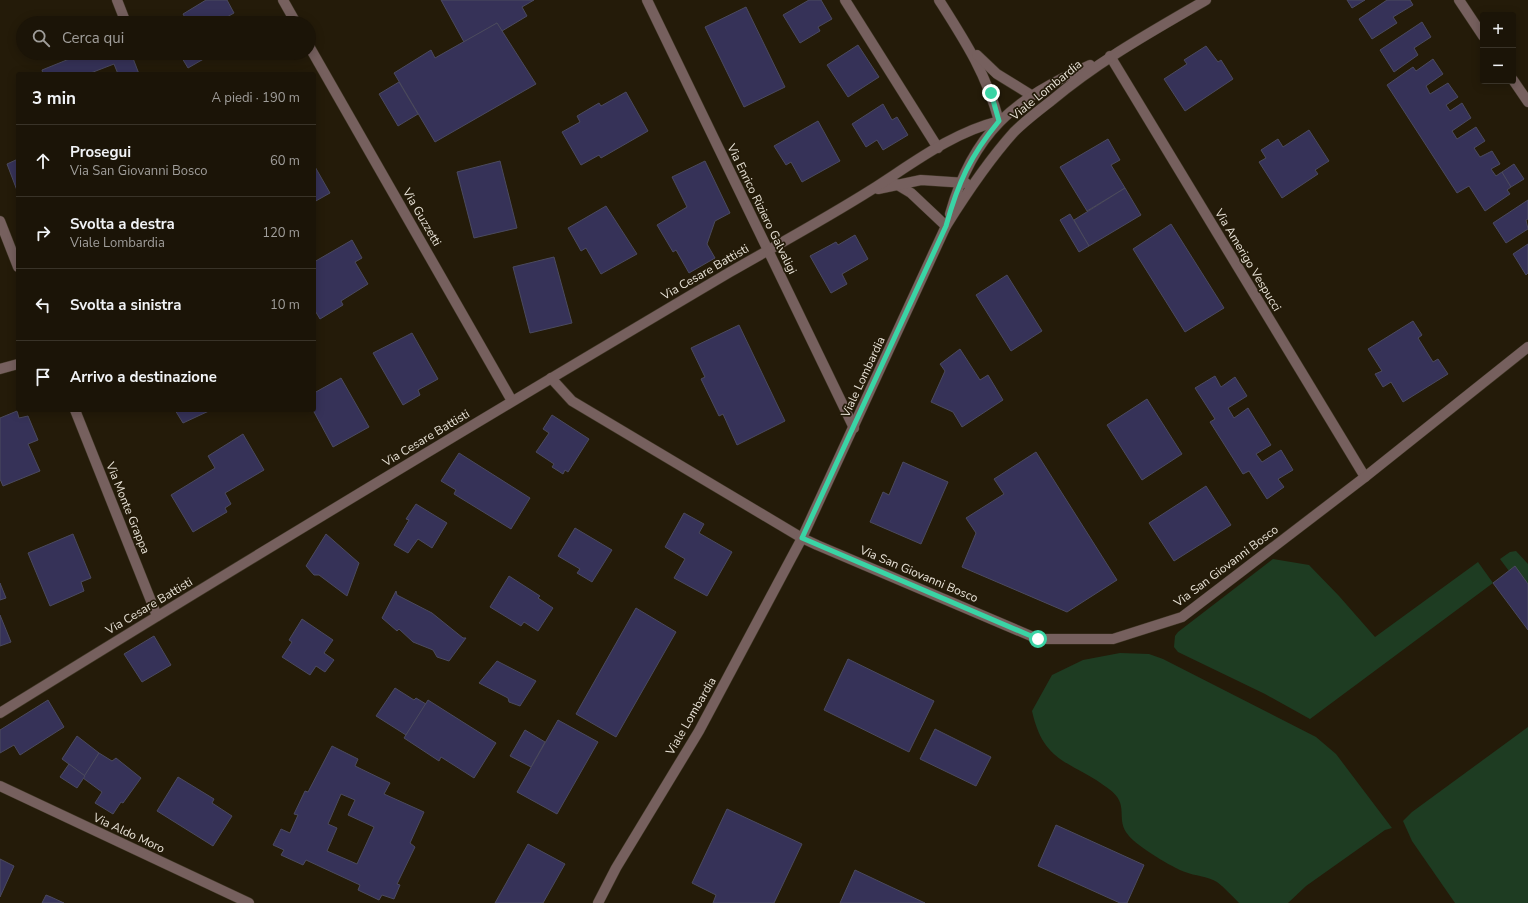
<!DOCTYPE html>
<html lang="it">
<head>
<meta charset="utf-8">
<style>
	:root { --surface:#1b1407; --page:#282115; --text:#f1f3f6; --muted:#a09e9b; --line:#393328 }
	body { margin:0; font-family:"Nunito Sans",sans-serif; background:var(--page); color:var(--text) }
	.controls { position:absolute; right:12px; top:12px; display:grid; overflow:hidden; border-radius:4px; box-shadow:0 2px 10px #0003 }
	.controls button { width:36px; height:36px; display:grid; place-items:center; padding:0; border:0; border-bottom:1px solid var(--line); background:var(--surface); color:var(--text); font:20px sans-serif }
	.stop { position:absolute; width:12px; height:12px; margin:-9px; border:3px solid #3ad4a5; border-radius:50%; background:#fff }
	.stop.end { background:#3ad4a5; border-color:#fff; box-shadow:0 1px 4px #0008 }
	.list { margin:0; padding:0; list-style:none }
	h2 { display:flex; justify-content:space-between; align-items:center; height:52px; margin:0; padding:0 16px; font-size:17px }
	h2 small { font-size:13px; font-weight:400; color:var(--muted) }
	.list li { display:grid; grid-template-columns:26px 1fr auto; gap:12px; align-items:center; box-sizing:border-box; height:72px; padding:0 16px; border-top:1px solid var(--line) }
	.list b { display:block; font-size:15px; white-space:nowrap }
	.list p { margin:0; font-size:13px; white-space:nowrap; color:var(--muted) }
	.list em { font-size:13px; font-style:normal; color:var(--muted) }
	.icon { flex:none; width:22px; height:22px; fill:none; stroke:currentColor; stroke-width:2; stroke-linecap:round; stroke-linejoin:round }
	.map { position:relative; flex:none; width:1528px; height:903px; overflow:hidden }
	.search { position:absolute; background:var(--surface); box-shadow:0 2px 10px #0003; left:16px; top:16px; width:300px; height:44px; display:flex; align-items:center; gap:10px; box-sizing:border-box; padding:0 14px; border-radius:22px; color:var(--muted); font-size:15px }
	.panel { position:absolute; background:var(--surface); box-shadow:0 2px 10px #0003; left:16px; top:72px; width:300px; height:340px; border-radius:4px }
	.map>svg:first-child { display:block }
	.green { fill:#1e3c22 }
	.building { fill:#363258; stroke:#4b4a5e; fill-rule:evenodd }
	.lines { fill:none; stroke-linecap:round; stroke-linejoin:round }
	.minor-casing { stroke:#403726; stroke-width:11 }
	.minor { stroke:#76605e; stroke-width:10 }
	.route { stroke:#3ad4a5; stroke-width:5 }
	.labels { text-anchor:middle; stroke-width:3.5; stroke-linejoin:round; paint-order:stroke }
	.street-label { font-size:12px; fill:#e9e3d8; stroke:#241b09 }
</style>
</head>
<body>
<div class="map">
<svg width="1528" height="903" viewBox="0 0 1528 903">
	<rect width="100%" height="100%" fill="#241b09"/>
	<!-- green -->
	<g class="green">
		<polygon points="1516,551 1528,564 1528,584 1515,567 1509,571 1500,559 1510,552"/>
		<polygon points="1273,559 1309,565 1339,596 1375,637 1478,562 1493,583 1310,719 1265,694 1178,652 1174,647 1175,636 1178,632"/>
		<path d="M 1120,653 L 1149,654 L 1163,659 L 1316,737 L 1336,754 L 1392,828 L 1385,830 L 1306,886 L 1288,903 L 1239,903 C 1232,896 1225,888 1217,882 C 1207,876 1195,876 1185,872 C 1173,868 1137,846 1129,836 C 1114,819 1131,805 1109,789 C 1071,760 1044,765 1032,711 L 1052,675 L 1083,660 Z"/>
		<polygon points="1528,727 1528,903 1455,903 1412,841 1403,821 1412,812"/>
	</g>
	<!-- building -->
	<g class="building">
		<polygon points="206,0 227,0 234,13 220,21 221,23 188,23 183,14"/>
		<polygon points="441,0 534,0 522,7 527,16 502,31 497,23 464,42"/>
		<polygon points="809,0 821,0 832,19 818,27 820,31 800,43 783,15"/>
		<polygon points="1347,0 1365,0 1352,8"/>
		<polygon points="1387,0 1410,0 1413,5 1393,17 1397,23 1372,39 1359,19"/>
		<polygon points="746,7 785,87 744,107 705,27"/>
		<polygon points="1422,22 1431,37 1414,48 1418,55 1394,72 1380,50"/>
		<polygon points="497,23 536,84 435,142 394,73 431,50 435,58"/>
		<polygon points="858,45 879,77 848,97 827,65"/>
		<polygon points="1206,46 1218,62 1221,60 1233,79 1185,111 1164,79 1187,64 1184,60"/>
		<polygon points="84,53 131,53 139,74 118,74 114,64 88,74 43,74 42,70"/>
		<polygon points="179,53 214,53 188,68"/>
		<polygon points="1433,59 1443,74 1426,86 1430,94 1448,83 1458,97 1446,105 1450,111 1462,103 1471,118 1452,131 1457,139 1476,127 1485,141 1474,148 1480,157 1492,151 1500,164 1491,169 1496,176 1502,172 1511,187 1507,190 1510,194 1485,211 1469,186 1457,193 1387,85 1413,67 1416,71"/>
		<polygon points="399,82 418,114 398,126 379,94"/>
		<polygon points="626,92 648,131 601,158 599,155 581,165 562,132 580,122 577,116 599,103 601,106"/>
		<polygon points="883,104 892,120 897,117 908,135 883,150 877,140 866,147 852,124"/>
		<polygon points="818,121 840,161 802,182 791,162 786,165 774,146"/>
		<polygon points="1309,130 1329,161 1315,170 1318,174 1282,198 1259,162 1266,158 1261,150 1278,139 1283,147"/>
		<polygon points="1108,139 1120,160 1111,165 1125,188 1087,211 1060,167"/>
		<polygon points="18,159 18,193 7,164"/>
		<polygon points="500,161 517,228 474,238 457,172"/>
		<polygon points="705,161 730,213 715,221 707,244 715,258 689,273 676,250 673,252 657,225 687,207 672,177"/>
		<polygon points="1514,164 1524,179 1511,187 1502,172"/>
		<polygon points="314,165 330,193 314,202"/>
		<polygon points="1125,188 1141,215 1089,246 1074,220"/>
		<polygon points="1528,200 1528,219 1526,220 1528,229 1506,243 1493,223"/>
		<polygon points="606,206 637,254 601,274 586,248 581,251 568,228"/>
		<polygon points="1070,214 1089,246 1079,252 1060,220"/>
		<polygon points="1171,224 1224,308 1185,332 1133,249"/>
		<polygon points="855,235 868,259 842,274 847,284 831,293 810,256 836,242 838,245"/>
		<polygon points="352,240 362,258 355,262 368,284 341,301 343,305 320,319 314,309 314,262"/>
		<polygon points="1528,244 1528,273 1526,275 1513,254"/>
		<polygon points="554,257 572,323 530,333 513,267"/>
		<polygon points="1007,275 1042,331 1011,351 976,295"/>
		<polygon points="1413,321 1422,335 1418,338 1433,362 1438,359 1448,374 1403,402 1391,382 1383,387 1375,374 1382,371 1368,349"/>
		<polygon points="739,325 785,421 737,445 723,414 719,416 701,379 705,377 691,348"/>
		<polygon points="412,333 438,379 418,390 420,395 403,405 373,353"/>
		<polygon points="960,349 980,380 988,375 1003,400 962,427 953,412 931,402 945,371 940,364"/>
		<polygon points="1215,376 1221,387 1235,377 1247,396 1228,408 1234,418 1248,408 1271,445 1256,454 1262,462 1281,450 1293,470 1278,479 1284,487 1267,499 1249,471 1243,474 1210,422 1215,419 1195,388"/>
		<polygon points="341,378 369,427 333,447 313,410 314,393"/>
		<polygon points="1147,399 1182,454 1142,480 1107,425"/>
		<polygon points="175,410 211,410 183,423"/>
		<polygon points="17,411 19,418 28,416 38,440 28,444 40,471 3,486 0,479 0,418"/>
		<polygon points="552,415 589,439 568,472 565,470 563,474 552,467 554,464 536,452 549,433 543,429"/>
		<polygon points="243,434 264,470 225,493 231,504 225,508 227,512 193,532 171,495 215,468 208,456"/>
		<polygon points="1036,452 1117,580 1067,612 962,567 976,533 966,518 1004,494 994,479"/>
		<polygon points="459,453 530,498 511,529 454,494 456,490 441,481"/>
		<polygon points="903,462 948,482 921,544 870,522 883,492 889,495"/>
		<polygon points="1206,486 1231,525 1174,561 1149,523"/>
		<polygon points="416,504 447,523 432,548 418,539 408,553 394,545 409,520 406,519"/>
		<polygon points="684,513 704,524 699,533 732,552 707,596 674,578 685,559 665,547"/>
		<polygon points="575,528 612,550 592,582 577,573 580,569 558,556"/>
		<polygon points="73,534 91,578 81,582 84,591 50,606 28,553"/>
		<polygon points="326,534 359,563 347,596 319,575 314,575 306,566"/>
		<polygon points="1515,566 1528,584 1528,630 1493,583"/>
		<polygon points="509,576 540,596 538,598 553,608 538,631 524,622 521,626 490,607"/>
		<polygon points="0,583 6,598 0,600"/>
		<polygon points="396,591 397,595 432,613 463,638 466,638 449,661 437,657 433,650 413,642 399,629 397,631 382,618"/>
		<polygon points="636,608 676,632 616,737 576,714"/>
		<polygon points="0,615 11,642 0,646"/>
		<polygon points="302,619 333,640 324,653 334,660 325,672 316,666 310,675 282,657 292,642 289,640"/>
		<polygon points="154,636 171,665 142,682 124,654"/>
		<polygon points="848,659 934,701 909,752 824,710"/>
		<polygon points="497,661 536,681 520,706 509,702 508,698 479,683"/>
		<polygon points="395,688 414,700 416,698 426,704 406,735 376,716"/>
		<polygon points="48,700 64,727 20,755 14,745 0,753 0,730"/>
		<polygon points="428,700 496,743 474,778 441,757 439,761 404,738"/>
		<polygon points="558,720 598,742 557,814 517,792"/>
		<polygon points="935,729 991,757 976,786 920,759"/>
		<polygon points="525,730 545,742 531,767 510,756"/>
		<polygon points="77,736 99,753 85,776 62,759"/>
		<path d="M 332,746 L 358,759 L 355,766 L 390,783 L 384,794 L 424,812 L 410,843 L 415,847 L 397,884 L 400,885 L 394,899 L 382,895 L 379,900 L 358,890 L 360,885 L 306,860 L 303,865 L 281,855 L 284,850 L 273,845 L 281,829 L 290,833 L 298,815 L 294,814 L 305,791 L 308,792 ZM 341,794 L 355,800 L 348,815 L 374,827 L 357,864 L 327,851 L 337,828 L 328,824 Z"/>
		<polygon points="99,753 112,761 116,758 141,778 123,803 121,802 113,814 95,803 102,792 83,778"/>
		<polygon points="69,764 85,776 77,788 60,777"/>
		<polygon points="178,777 214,799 212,803 232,816 213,846 157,811"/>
		<polygon points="727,809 802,844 774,903 713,903 716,895 692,883"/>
		<polygon points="1056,825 1144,865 1127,903 1120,903 1038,866"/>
		<polygon points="528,844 565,864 543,903 495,903"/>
		<polygon points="0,859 14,866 0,897"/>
		<polygon points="855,870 925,903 840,903"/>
		<polygon points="46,895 51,897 64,903 42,903"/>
	</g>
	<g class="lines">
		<defs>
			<g id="minor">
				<polyline points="117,0 126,23"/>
				<polyline points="283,0 296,23"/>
				<polyline points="647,0 854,428"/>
				<polyline points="845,0 938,148"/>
				<path d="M 939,0 C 965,41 986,73 999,121"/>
				<polyline points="1459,0 1483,36"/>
				<polyline points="309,46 512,401"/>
				<polyline points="977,55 997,74 1031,95"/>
				<polyline points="1110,56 1365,477"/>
				<polyline points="1513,80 1528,102"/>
				<polyline points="896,184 911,193 946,226"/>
				<polyline points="878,189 921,180 966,183"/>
				<path d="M 950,214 C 973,132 1014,99 1090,65"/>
				<polyline points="0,221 18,267"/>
				<polyline points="0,369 18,364"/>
				<polyline points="551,378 572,401 802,538 817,545 1038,639 1113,639 1182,617 1365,477 1528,347"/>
				<polyline points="75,410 157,616"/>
				<path d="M 0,713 C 242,563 485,417 730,272 C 777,245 825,219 871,190 C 912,164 951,133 999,121"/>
				<polyline points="0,786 249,903"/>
				<path d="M 598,903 L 616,868 L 699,731 L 802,538 L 946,226 C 966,194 988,161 1014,132 C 1025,121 1038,111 1051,101 C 1100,60 1151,32 1206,0"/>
			</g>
		</defs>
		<!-- minor casing -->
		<use href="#minor" class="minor-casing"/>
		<!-- minor -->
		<use href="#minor" class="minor"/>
	</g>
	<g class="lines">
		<!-- route -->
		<path class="route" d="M 991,93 L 999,121 C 970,156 958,183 946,226 L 802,538 L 1038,639"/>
	</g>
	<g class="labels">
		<!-- street labels -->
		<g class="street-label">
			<text transform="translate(1046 90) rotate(-39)" y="4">Viale Lombardia</text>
			<text transform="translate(762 209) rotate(64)" y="4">Via Enrico Riziero Galvaligi</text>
			<text transform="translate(422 217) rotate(60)" y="4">Via Guzzetti</text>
			<text transform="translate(1248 260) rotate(59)" y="4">Via Amerigo Vespucci</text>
			<text transform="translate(705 272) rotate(-30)" y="4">Via Cesare Battisti</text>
			<text transform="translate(863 377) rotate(-65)" y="4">Viale Lombardia</text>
			<text transform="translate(426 438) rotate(-31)" y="4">Via Cesare Battisti</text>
			<text transform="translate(128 508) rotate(68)" y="4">Via Monte Grappa</text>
			<text transform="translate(1226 566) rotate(-37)" y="4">Via San Giovanni Bosco</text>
			<text transform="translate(919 574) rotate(23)" y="4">Via San Giovanni Bosco</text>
			<text transform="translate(149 606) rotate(-31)" y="4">Via Cesare Battisti</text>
			<text transform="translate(691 716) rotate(-60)" y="4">Viale Lombardia</text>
			<text transform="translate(129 833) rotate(25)" y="4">Via Aldo Moro</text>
		</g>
	</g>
</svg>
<div class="controls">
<button>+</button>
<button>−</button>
</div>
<div class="stop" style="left:1038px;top:639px"></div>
<div class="stop end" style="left:991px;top:93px"></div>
<div class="search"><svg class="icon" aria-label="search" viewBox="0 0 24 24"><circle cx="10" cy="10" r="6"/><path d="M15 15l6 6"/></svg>Cerca qui</div>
<section class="panel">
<h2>3 min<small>A piedi · 190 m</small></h2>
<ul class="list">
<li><svg class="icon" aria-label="ahead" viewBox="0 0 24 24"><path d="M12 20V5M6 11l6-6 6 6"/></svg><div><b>Prosegui</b><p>Via San Giovanni Bosco</p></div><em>60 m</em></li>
<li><svg class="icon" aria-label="right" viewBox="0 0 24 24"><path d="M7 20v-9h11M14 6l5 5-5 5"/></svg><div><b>Svolta a destra</b><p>Viale Lombardia</p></div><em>120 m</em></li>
<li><svg class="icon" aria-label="left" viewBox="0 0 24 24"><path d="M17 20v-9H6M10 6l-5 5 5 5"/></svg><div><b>Svolta a sinistra</b></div><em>10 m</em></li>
<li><svg class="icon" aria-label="arrive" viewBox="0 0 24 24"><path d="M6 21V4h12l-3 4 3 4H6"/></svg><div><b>Arrivo a destinazione</b></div></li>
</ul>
</section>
</div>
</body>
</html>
